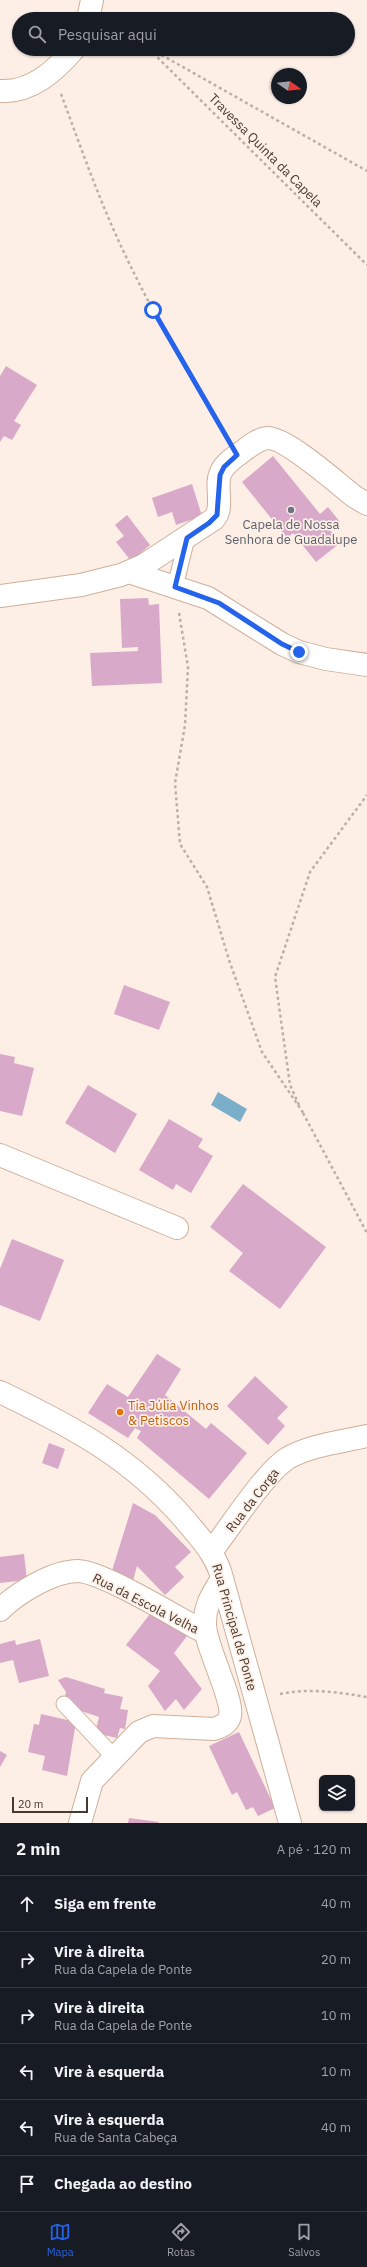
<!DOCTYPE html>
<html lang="pt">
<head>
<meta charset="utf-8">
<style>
	:root { --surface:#171b24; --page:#242831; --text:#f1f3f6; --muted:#9ea1a6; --line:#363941; --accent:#2563eb }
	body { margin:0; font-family:"IBM Plex Sans",sans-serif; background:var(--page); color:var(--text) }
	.controls { position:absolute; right:12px; bottom:12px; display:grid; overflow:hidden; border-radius:6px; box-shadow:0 1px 3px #0004 }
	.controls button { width:36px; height:36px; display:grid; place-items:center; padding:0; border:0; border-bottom:1px solid var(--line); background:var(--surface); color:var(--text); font:20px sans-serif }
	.compass { position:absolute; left:271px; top:68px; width:36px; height:36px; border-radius:50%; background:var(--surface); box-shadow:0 1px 3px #0004; rotate:104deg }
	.scale { position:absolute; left:12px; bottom:10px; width:76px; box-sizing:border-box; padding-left:4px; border:2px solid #463930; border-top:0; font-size:11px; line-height:14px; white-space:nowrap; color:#463930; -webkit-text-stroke:3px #fdefe6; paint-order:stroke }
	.stop { position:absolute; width:12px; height:12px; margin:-9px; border:3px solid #2563eb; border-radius:50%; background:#fff }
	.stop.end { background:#2563eb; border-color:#fff; box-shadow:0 1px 4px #0008 }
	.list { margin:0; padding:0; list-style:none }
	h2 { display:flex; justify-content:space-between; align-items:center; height:52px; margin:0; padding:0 16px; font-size:17px }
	h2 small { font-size:13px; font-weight:400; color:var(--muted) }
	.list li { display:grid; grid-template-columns:26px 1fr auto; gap:12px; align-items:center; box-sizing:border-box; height:56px; padding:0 16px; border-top:1px solid var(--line) }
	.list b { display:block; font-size:15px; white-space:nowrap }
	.list p { margin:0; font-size:13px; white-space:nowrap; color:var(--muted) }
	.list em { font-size:13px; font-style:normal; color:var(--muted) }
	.icon { flex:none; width:22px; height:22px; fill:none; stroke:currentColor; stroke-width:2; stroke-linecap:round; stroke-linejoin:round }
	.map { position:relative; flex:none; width:367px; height:1823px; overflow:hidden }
	.search { position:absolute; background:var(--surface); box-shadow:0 1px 3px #0004; left:12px; right:12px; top:12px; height:44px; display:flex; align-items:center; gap:10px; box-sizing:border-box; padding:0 14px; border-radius:22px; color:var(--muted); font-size:15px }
	.sheet { height:388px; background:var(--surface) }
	nav { display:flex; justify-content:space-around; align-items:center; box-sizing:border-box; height:56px; border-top:1px solid var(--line); background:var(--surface); font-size:11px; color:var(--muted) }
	nav a { display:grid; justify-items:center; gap:2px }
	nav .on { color:var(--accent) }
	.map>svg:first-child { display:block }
	.water { fill:#7baec9 }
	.building { fill:#d8a9c8 }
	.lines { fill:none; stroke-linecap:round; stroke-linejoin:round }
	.lane-casing { stroke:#cfaf99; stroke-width:17 }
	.street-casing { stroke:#cfaf99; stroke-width:24 }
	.secondary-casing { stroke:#cfaf99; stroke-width:24 }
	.path { stroke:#bcafa6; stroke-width:2.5; stroke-dasharray:3 3; stroke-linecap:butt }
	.lane { stroke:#fff; stroke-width:15 }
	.street { stroke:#fff; stroke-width:22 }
	.secondary { stroke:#fff; stroke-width:22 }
	.route { stroke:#2563eb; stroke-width:5 }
	.worship-dot { fill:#6b7280; stroke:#fdefe6; stroke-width:1.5 }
	.food-dot { fill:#e8710a; stroke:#fdefe6; stroke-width:1.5 }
	.labels { text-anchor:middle; stroke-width:3.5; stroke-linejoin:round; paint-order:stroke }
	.street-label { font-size:13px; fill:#463930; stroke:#fdefe6 }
	.worship-label { font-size:13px; fill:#5b616d; stroke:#fdefe6 }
	.food-label { font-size:13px; fill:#c56008; stroke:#fdefe6; text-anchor:start }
</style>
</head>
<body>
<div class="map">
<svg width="367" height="1823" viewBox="0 0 367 1823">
	<rect width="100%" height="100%" fill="#fdefe6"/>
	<!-- water -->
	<polygon class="water" points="218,1092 247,1109 240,1122 211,1105"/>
	<!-- building -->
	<g class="building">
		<polygon points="6,366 37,385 14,421 21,425 12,440 4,436 0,442 0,376"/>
		<polygon points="273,456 320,514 328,507 340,522 330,530 340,543 316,562 293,533 287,538 242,482"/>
		<polygon points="192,484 202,516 176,525 172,512 158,517 152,498"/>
		<polygon points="127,515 150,545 131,561 116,542 124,536 115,525"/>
		<polygon points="148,598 149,605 159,604 162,683 92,686 90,653 138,651 138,647 122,648 120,599"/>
		<polygon points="124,985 170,1002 159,1030 114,1014"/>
		<polygon points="0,1054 15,1057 14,1063 34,1068 22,1116 0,1111"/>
		<polygon points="88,1085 137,1114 115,1153 65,1123"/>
		<polygon points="169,1119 203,1139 198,1147 213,1156 191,1193 176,1184 173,1190 139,1170"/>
		<polygon points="243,1184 326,1247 280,1309 229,1271 243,1253 210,1227"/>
		<polygon points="12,1239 64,1260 40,1321 0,1305 0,1269"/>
		<polygon points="157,1354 181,1369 165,1395 206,1429 211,1423 247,1453 209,1499 137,1438 141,1431 135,1428 128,1438 88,1413 107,1384 128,1397"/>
		<polygon points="255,1376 288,1407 277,1418 285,1426 268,1445 227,1406"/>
		<polygon points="49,1443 65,1449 58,1469 42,1463"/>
		<polygon points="133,1503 155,1515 191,1552 175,1567 184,1577 165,1595 137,1566 133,1581 111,1574"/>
		<polygon points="24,1554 27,1580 0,1583 0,1557"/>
		<polygon points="153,1610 187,1636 174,1653 202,1689 184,1710 176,1699 165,1711 148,1686 160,1671 126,1645"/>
		<polygon points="40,1639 49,1676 19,1683 13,1660 0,1663 0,1644 15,1640 16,1645"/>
		<polygon points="66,1677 105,1689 104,1693 123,1697 120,1709 128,1710 125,1729 120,1728 117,1738 95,1733 99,1717 72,1708 73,1703 65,1696 66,1692 58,1680"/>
		<polygon points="41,1714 76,1722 67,1776 42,1770 45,1756 28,1752 34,1724 39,1725"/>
		<polygon points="239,1732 275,1808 258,1816 253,1807 246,1810 237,1792 232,1795 209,1746"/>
		<polygon points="0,1751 7,1755 0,1767"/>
		<polygon points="129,1818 159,1822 158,1823 128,1823"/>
	</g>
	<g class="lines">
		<defs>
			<g id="lane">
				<polyline points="175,587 187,538"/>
				<polyline points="64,1704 114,1757"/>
			</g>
			<g id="street">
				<polyline points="129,572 208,598 282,644 299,652 326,659 367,665"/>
				<path d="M 0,596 L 81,585 L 121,575 L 144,565 L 214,519 C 225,507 214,486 221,472 C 225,463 235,457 243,451 C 250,446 258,439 267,438 C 286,437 338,484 355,497 L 367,504"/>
				<polyline points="0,1155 177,1228"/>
				<path d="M 211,1552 C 229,1529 265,1472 288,1458 C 311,1445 341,1442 367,1436"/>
				<path d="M 0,1610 C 17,1593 53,1571 78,1571 C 104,1572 179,1619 206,1633"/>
				<path d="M 80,1823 L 92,1781 L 139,1732 L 153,1726 L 214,1729 C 221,1727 228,1724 230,1716 C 234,1700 206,1648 205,1625 C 204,1607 212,1594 222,1579"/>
			</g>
			<g id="secondary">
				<polyline points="88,19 92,0"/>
				<path d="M 0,91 C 31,93 55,71 74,49"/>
				<path d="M 0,1392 C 73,1427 132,1458 186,1521 C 199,1537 213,1551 220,1571 L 290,1823"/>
			</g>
		</defs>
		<!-- lane casing -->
		<use href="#lane" class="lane-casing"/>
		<!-- street casing -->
		<use href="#street" class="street-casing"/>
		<!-- secondary casing -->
		<use href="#secondary" class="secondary-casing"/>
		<!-- path -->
		<g class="path">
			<polyline points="149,49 367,265"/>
			<polyline points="151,49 367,171"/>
			<path d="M 61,94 C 80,145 98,197 121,246 C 151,311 188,373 225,434"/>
			<polyline points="179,613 188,667 185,725 175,783 180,844 207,887 229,960 262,1052 304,1114"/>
			<polyline points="299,1105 290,1085 275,977 310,872 367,795"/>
			<polyline points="303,1113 367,1233"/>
			<path d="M 280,1694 C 308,1688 338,1692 367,1697"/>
		</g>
		<!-- lane -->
		<use href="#lane" class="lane"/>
		<!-- street -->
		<use href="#street" class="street"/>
		<!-- secondary -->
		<use href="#secondary" class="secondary"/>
	</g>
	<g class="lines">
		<!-- route -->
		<polyline class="route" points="153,310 237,455 224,467 220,475 217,515 209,523 187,538 175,587 219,603 282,644 299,652"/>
	</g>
	<!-- markers -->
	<circle class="worship-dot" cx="291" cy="510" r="4"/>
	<circle class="food-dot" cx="120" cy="1412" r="4"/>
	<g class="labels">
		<!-- street labels -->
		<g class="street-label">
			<text transform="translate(266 150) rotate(45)" y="5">Travessa Quinta da Capela</text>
			<text transform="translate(252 1500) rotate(-52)" y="5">Rua da Corga</text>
			<text transform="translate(146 1603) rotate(27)" y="5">Rua da Escola Velha</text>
			<text transform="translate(235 1627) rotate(74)" y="5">Rua Principal de Ponte</text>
		</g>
		<!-- worship labels -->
		<g class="worship-label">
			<text x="291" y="529">Capela de Nossa<tspan x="291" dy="15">Senhora de Guadalupe</tspan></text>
		</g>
		<!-- food labels -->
		<g class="food-label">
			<text x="128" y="1410">Tia Júlia Vinhos<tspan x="128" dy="15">&amp; Petiscos</tspan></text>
		</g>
	</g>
</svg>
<div class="controls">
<button><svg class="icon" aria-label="layers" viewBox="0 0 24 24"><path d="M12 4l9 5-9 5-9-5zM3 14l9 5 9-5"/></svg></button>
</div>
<svg class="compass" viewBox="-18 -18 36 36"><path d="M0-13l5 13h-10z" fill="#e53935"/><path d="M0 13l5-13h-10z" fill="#9ea1a6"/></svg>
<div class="scale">20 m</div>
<div class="stop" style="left:153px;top:310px"></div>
<div class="stop end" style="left:299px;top:652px"></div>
<div class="search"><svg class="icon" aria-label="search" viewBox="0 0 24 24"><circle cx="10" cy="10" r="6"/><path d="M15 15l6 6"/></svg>Pesquisar aqui</div>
</div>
<section class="sheet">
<h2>2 min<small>A pé · 120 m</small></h2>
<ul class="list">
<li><svg class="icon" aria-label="ahead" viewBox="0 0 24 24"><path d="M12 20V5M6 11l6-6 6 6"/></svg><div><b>Siga em frente</b></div><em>40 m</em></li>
<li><svg class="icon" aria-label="right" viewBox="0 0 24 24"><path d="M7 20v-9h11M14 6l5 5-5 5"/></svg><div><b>Vire à direita</b><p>Rua da Capela de Ponte</p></div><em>20 m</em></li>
<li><svg class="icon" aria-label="right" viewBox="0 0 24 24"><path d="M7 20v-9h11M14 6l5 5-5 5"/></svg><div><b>Vire à direita</b><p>Rua da Capela de Ponte</p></div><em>10 m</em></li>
<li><svg class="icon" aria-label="left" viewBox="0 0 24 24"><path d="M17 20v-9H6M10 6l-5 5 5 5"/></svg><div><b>Vire à esquerda</b></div><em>10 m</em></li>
<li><svg class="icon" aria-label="left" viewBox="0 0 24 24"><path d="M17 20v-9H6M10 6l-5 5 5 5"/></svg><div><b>Vire à esquerda</b><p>Rua de Santa Cabeça</p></div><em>40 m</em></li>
<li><svg class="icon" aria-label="arrive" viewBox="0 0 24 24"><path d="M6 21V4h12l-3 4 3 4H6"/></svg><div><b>Chegada ao destino</b></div></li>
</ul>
</section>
<nav>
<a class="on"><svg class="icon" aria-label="map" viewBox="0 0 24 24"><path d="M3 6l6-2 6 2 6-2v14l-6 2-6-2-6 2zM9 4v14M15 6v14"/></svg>Mapa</a>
<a><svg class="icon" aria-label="directions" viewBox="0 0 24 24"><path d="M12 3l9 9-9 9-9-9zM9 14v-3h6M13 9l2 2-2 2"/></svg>Rotas</a>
<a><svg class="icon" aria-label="saved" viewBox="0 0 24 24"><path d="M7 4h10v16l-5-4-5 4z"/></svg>Salvos</a>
</nav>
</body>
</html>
